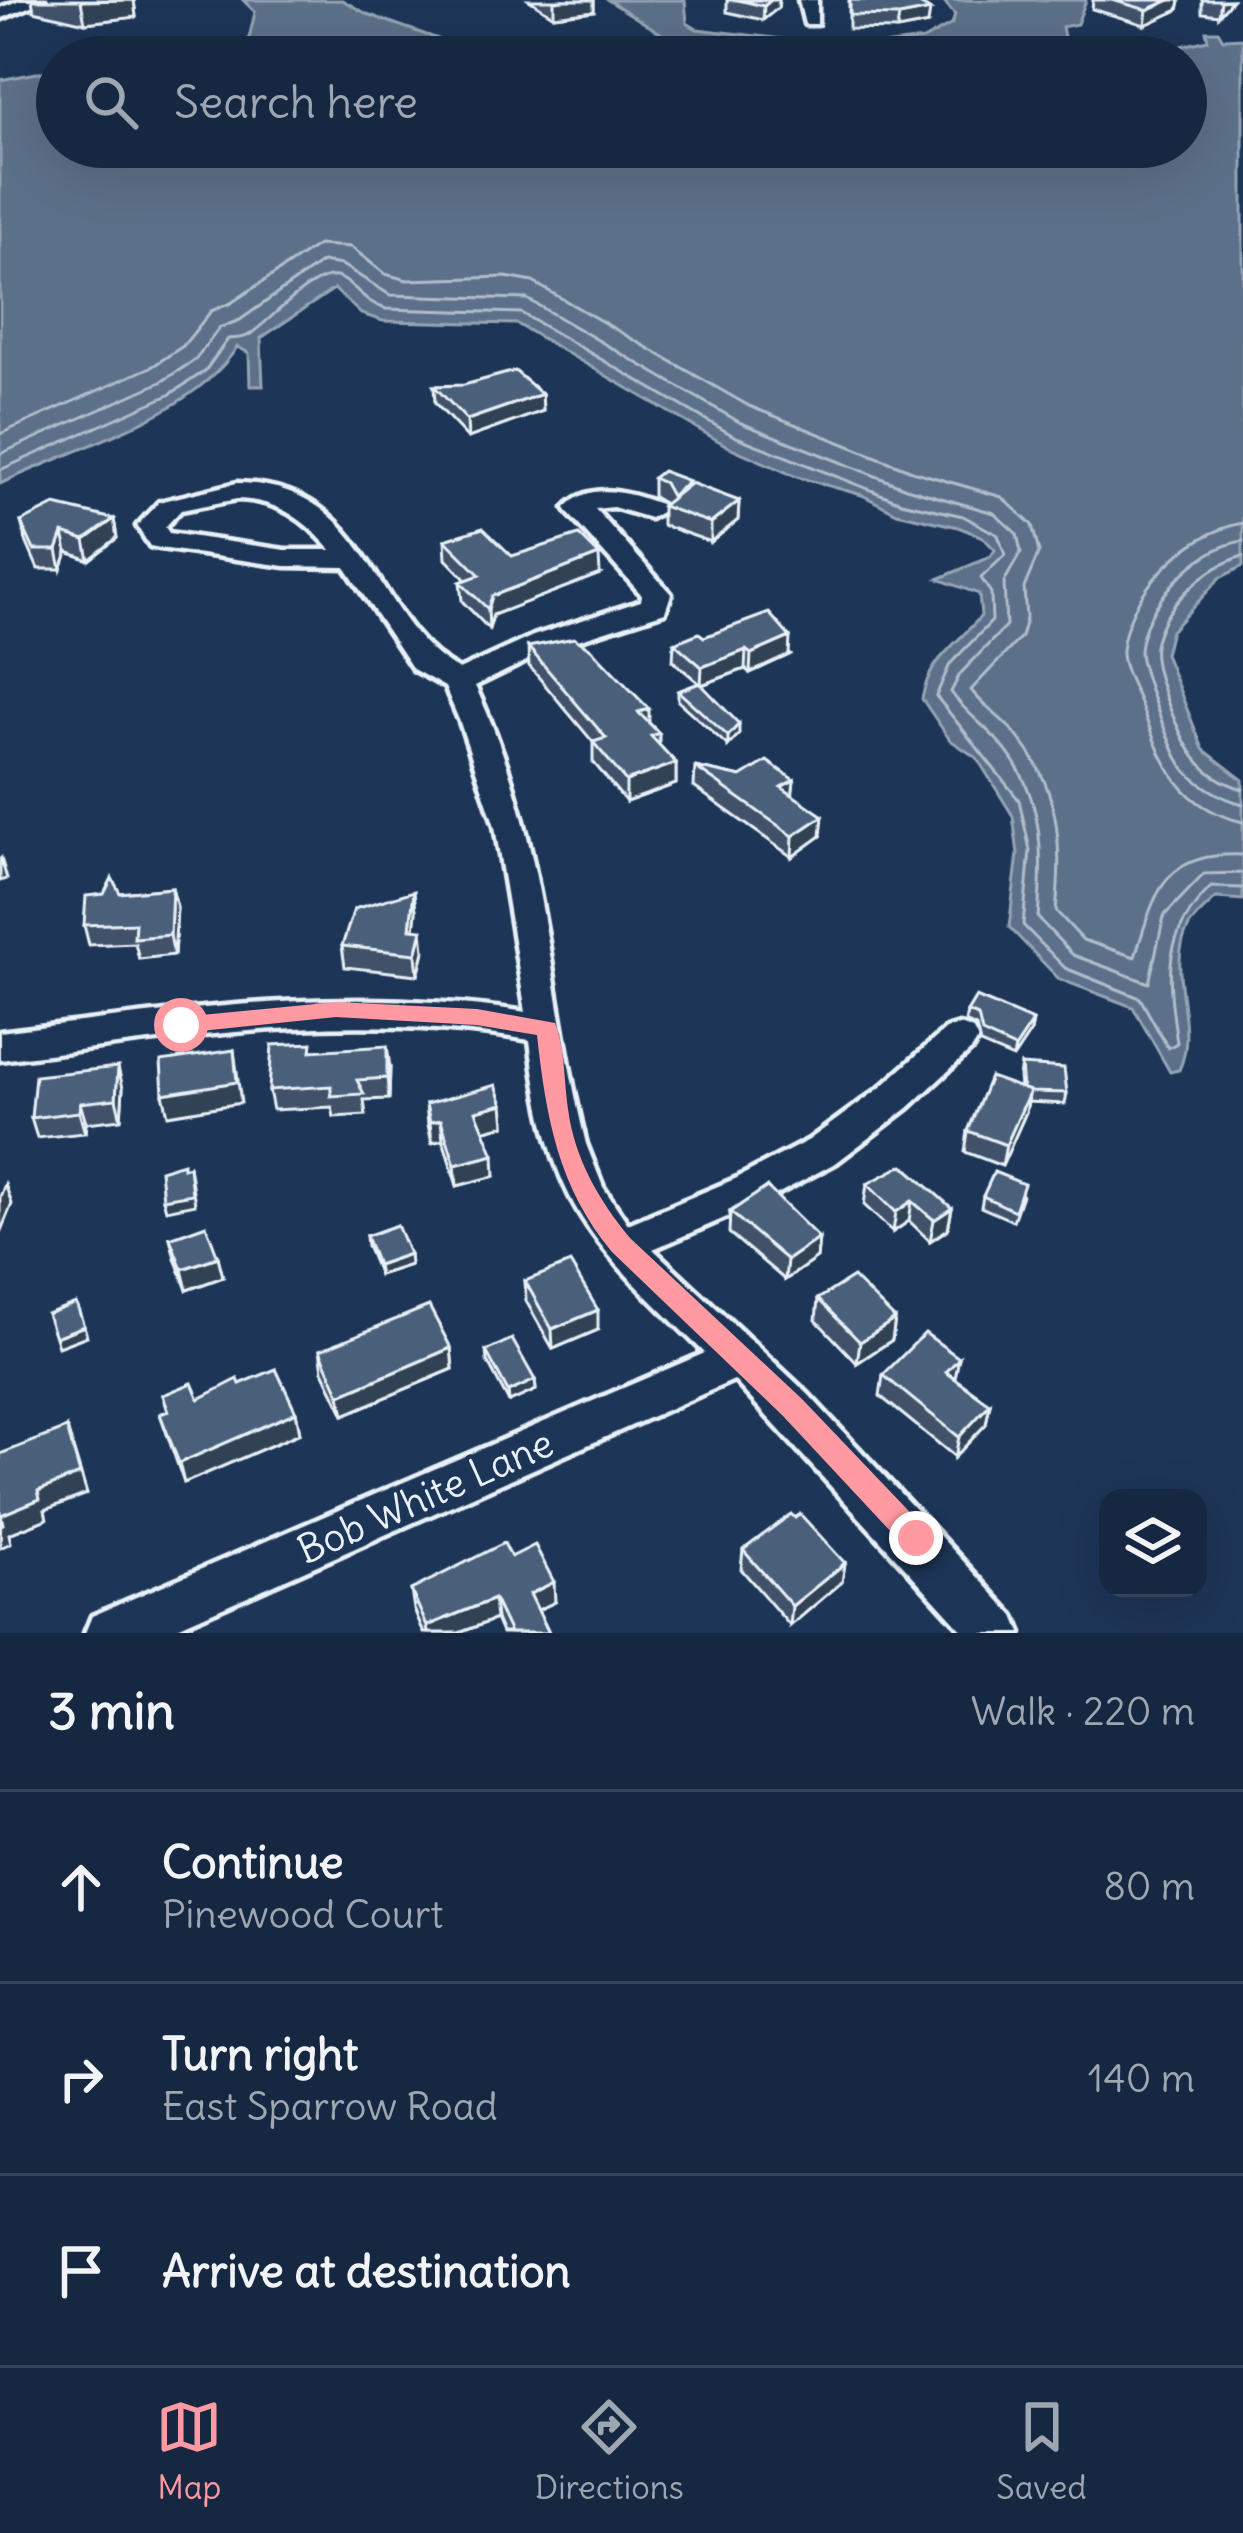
<!DOCTYPE html>
<html lang="en">
<head>
<meta charset="utf-8">
<style>
	:root { --surface:#162841; --page:#23344c; --text:#f1f3f6; --muted:#9ea6b1; --line:#35445a; --accent:#ff9aa2 }
	body { margin:0; font-family:Delius,sans-serif; background:var(--page); color:var(--text) }
	.controls { position:absolute; right:36px; bottom:36px; display:grid; overflow:hidden; border-radius:24px; box-shadow:0 12px 48px #0002 }
	.controls button { width:108px; height:108px; display:grid; place-items:center; padding:0; border:0; border-bottom:3px solid var(--line); background:var(--surface); color:var(--text); font:60px sans-serif }
	.stop { position:absolute; width:36px; height:36px; margin:-27px; border:9px solid #ff9aa2; border-radius:50%; background:#fff }
	.stop.end { background:#ff9aa2; border-color:#fff; box-shadow:0 3px 12px #0008 }
	.list { margin:0; padding:0; list-style:none }
	h2 { display:flex; justify-content:space-between; align-items:center; height:156px; margin:0; padding:0 48px; font-size:51px }
	h2 small { font-size:39px; font-weight:400; color:var(--muted) }
	.list li { display:grid; grid-template-columns:78px 1fr auto; gap:36px; align-items:center; box-sizing:border-box; height:192px; padding:0 48px; border-top:3px solid var(--line) }
	.list b { display:block; font-size:45px; white-space:nowrap }
	.list p { margin:0; font-size:39px; white-space:nowrap; color:var(--muted) }
	.list em { font-size:39px; font-style:normal; color:var(--muted) }
	.icon { flex:none; width:66px; height:66px; fill:none; stroke:currentColor; stroke-width:2; stroke-linecap:round; stroke-linejoin:round }
	.map { position:relative; flex:none; width:1243px; height:1633px; overflow:hidden }
	.search { position:absolute; background:var(--surface); box-shadow:0 12px 48px #0002; left:36px; right:36px; top:36px; height:132px; display:flex; align-items:center; gap:30px; box-sizing:border-box; padding:0 42px; border-radius:66px; color:var(--muted); font-size:45px }
	.sheet { height:732px; background:var(--surface) }
	nav { display:flex; justify-content:space-around; align-items:center; box-sizing:border-box; height:168px; border-top:3px solid var(--line); background:var(--surface); font-size:33px; color:var(--muted) }
	nav a { display:grid; justify-items:center; gap:6px }
	nav .on { color:var(--accent) }
	.map>svg:first-child { display:block }
	.water { fill:#5d7089; stroke:#95a4b5; stroke-width:3 }
	.lines { fill:none; stroke-linecap:round; stroke-linejoin:round }
	.shore { stroke:#b0bdcc; stroke-width:3 }
	.minor-casing { stroke:#e8f1f8; stroke-width:9 }
	.minor { fill:#1d3557; fill-rule:evenodd }
	.wall { fill:#3f5169; stroke:#e8f1f8; stroke-width:3 }
	.shaded-wall { fill:#334255; stroke:#e8f1f8; stroke-width:3 }
	.building { fill:#495e7a; stroke:#e8f1f8; stroke-width:3 }
	.route { fill:#ff9aa2 }
	.labels { text-anchor:middle; stroke-width:9; stroke-linejoin:round; paint-order:stroke }
	.near-street-label { font-size:39px; fill:#e8f1f8; stroke:#1d3557 }
</style>
</head>
<body>
<div class="map">
<svg width="1243" height="1633" viewBox="0 0 1243 1633">
	<rect width="100%" height="100%" fill="#1d3557"/>
	<filter id="ink" filterUnits="userSpaceOnUse"><feTurbulence type="fractalNoise" baseFrequency=".00833" numOctaves="2"/><feDisplacementMap in="SourceGraphic" scale="24" xChannelSelector="R" yChannelSelector="G"/><feConvolveMatrix kernelMatrix="1 2 1 2 8 2 1 2 1" color-interpolation-filters="sRGB"/></filter>
	<g filter="url(#ink)">
		<!-- water -->
		<g class="water">
			<path d="M 243,0 L 342,0 L 367,14 L 438,39 C 409,59 274,68 248,43 L 255,12 Z"/>
			<path d="M 608,0 L 685,0 L 687,23 L 697,29 L 859,48 L 923,40 L 952,24 L 955,15 L 943,0 L 1086,0 L 1077,24 L 1062,27 L 1068,54 L 1147,54 L 1208,40 L 1206,31 L 1218,31 L 1223,39 L 1243,38 L 1243,566 L 1220,578 L 1171,631 L 1165,654 L 1203,749 L 1243,780 L 1243,900 L 1216,898 C 1208,906 1195,916 1189,926 C 1164,971 1200,1025 1179,1070 L 1170,1072 L 1133,1007 L 1059,979 L 1009,927 L 1018,854 L 1013,816 L 977,758 L 950,740 L 922,699 C 929,658 956,646 981,616 L 979,594 L 938,579 L 990,557 L 995,550 L 983,537 L 958,527 L 897,513 L 862,495 L 797,477 L 729,447 L 517,324 L 383,321 L 361,314 L 334,289 L 261,338 L 263,386 L 250,386 L 249,353 L 237,347 C 194,416 73,448 0,484 L 0,80 L 57,69 L 57,147 L 1186,147 L 1186,57 L 403,57 L 602,49 L 668,38 Z"/>
		</g>
		<g class="lines">
			<!-- shore -->
			<g class="shore">
				<polyline points="633,57 668,52 685,36 834,57"/>
				<path d="M 0,434 L 153,366 L 183,346 L 211,311 L 231,303 L 318,245 L 351,247 L 385,274 L 407,280 L 506,277 L 533,282 L 749,406 L 912,471 L 1002,497 L 1032,525 L 1039,552 L 1024,588 L 1026,619 L 1021,637 L 971,690 C 983,706 999,716 1012,730 C 1060,784 1063,843 1056,911 L 1083,940 L 1135,957 C 1155,893 1162,852 1243,855"/>
				<path d="M 0,454 L 161,382 L 195,360 L 219,328 L 240,320 L 322,262 L 342,265 L 390,295 L 527,299 L 741,423 L 906,488 L 994,513 L 1017,534 L 1021,552 L 1004,582 L 1006,626 L 960,674 L 951,692 C 964,711 981,723 997,740 C 1045,792 1043,852 1038,918 L 1073,955 L 1149,983 L 1164,916 L 1204,874 L 1243,873"/>
				<path d="M 0,470 L 169,395 L 205,371 L 228,339 C 234,338 241,339 247,336 C 267,326 314,267 340,278 C 357,286 363,302 386,309 L 521,313 L 734,436 L 901,502 L 963,516 L 998,535 L 1005,555 L 981,578 L 991,593 L 992,621 L 950,664 L 936,696 L 1019,800 L 1030,850 L 1023,925 L 1065,968 L 1140,998 L 1168,1048 L 1177,1043 C 1168,976 1160,938 1211,887 L 1243,888"/>
				<path d="M 1243,523 C 1186,533 1128,592 1122,650 C 1121,666 1134,688 1140,703 C 1162,760 1176,807 1243,822"/>
				<path d="M 1243,541 C 1197,547 1144,605 1140,650 C 1139,666 1171,749 1181,764 C 1193,783 1223,799 1243,804"/>
				<path d="M 1243,556 C 1206,567 1162,606 1155,646 C 1151,670 1181,740 1196,759 C 1208,774 1226,784 1243,789"/>
			</g>
			<defs>
				<g id="minor">
					<polygon points="20,0 45,0 0,19 0,8"/>
					<polygon points="799,0 817,0 817,24 805,24"/>
					<path d="M 237,483 C 376,486 368,620 459,670 L 533,636 L 641,601 L 642,595 L 569,514 L 565,508 C 590,480 629,493 660,504 L 664,510 L 650,518 L 613,507 L 595,509 L 671,594 L 665,612 L 553,648 L 475,686 C 548,841 546,983 586,1144 L 603,1187 L 628,1224 L 735,1179 L 809,1140 L 880,1088 L 946,1029 L 959,1025 L 972,1029 L 978,1039 L 972,1049 L 908,1108 L 837,1162 L 764,1201 L 653,1249 L 808,1394 L 1014,1616 L 1021,1633 L 965,1633 L 734,1380 L 164,1633 L 85,1633 L 92,1616 L 705,1353 C 588,1239 551,1208 530,1040 C 346,1009 182,1037 0,1060 L 0,1032 C 180,1010 344,984 526,1012 L 495,826 L 460,722 L 445,687 L 413,669 L 345,567 L 285,566 L 160,548 L 150,546 L 137,526 L 159,502 ZM 237,499 C 278,500 305,519 331,550 L 285,550 L 169,533 L 165,527 L 181,510 Z"/>
				</g>
			</defs>
			<!-- minor casing -->
			<use href="#minor" class="minor-casing"/>
			<!-- minor -->
			<use href="#minor" class="minor"/>
		</g>
		<!-- wall -->
		<g class="wall">
			<polygon points="32,0 134,0 136,17 85,23 34,11"/>
			<polygon points="529,0 594,0 594,11 554,16"/>
			<polygon points="727,0 779,0 778,8 763,20 727,12"/>
			<polygon points="849,0 928,24 897,30 849,29"/>
			<polygon points="1093,0 1180,0 1178,10 1145,25 1092,9"/>
			<polygon points="1202,0 1232,0 1219,15 1202,13"/>
			<polygon points="434,386 542,394 543,411 468,438 435,403"/>
			<polygon points="653,478 689,485 739,501 738,520 711,542 662,525 662,506 665,504 653,497"/>
			<polygon points="114,519 117,538 89,560 67,552 61,569 38,569 26,541 21,522"/>
			<polygon points="445,540 512,556 600,574 493,615 489,629 462,601 460,582 466,580 446,559"/>
			<polygon points="704,637 789,655 750,673 745,669 702,685 739,734 728,746 678,701 678,691 699,683 673,661 674,643"/>
			<polygon points="528,647 649,723 659,733 659,745 676,763 676,784 626,802 593,762 593,742 529,666"/>
			<polygon points="695,767 741,777 794,780 792,795 821,836 792,857 694,787"/>
			<polygon points="172,888 177,908 174,955 139,959 135,943 89,945 84,925 120,893"/>
			<polygon points="416,911 414,929 424,951 418,975 345,967 342,946"/>
			<polygon points="967,1012 1033,1021 1031,1031 1013,1058 980,1044 976,1027 965,1022"/>
			<polygon points="313,1051 390,1067 389,1099 364,1100 366,1115 334,1117 332,1107 273,1110 269,1090"/>
			<polygon points="1021,1065 1067,1093 1065,1104 1028,1102 1026,1112 1002,1166 965,1152 968,1131 1020,1088 1019,1076"/>
			<polygon points="123,1088 121,1119 86,1123 85,1133 37,1138 31,1118"/>
			<polygon points="426,1104 505,1125 484,1130 495,1176 457,1186 443,1140 432,1143 428,1125"/>
			<polygon points="867,1184 952,1208 948,1229 930,1241 909,1221 893,1232 864,1205"/>
			<polygon points="1022,1195 1013,1221 981,1207 983,1196"/>
			<polygon points="730,1212 819,1238 817,1258 785,1280 729,1233"/>
			<polygon points="366,1236 409,1254 410,1265 379,1275 367,1246"/>
			<polygon points="170,1238 218,1257 223,1277 187,1290 175,1258"/>
			<polygon points="525,1281 598,1330 553,1349 526,1301"/>
			<polygon points="818,1299 895,1319 892,1340 857,1363 816,1320"/>
			<polygon points="451,1348 453,1369 344,1415 323,1371 320,1350"/>
			<polygon points="486,1351 535,1380 536,1390 509,1402 487,1361"/>
			<polygon points="883,1375 955,1379 990,1404 986,1424 955,1457 880,1396"/>
			<polygon points="240,1384 296,1412 300,1433 184,1483 160,1414 168,1411 163,1395 199,1399"/>
			<polygon points="743,1550 845,1563 842,1582 790,1626 741,1569"/>
			<polygon points="511,1557 555,1602 538,1610 549,1633 502,1633 496,1619 459,1633 424,1633 414,1609 411,1590"/>
		</g>
		<!-- shaded-wall -->
		<g class="shaded-wall">
			<polygon points="134,0 136,17 85,23 81,1"/>
			<polygon points="564,0 594,0 594,11 554,16 554,1"/>
			<polygon points="771,0 779,0 778,8 763,20 764,6"/>
			<polygon points="1170,0 1180,0 1178,10 1145,25 1147,10"/>
			<polygon points="1232,0 1219,15 1221,1"/>
			<polygon points="930,10 928,24 897,30 899,16"/>
			<polygon points="542,394 543,411 468,438 467,420"/>
			<polygon points="739,501 738,520 711,542 711,523"/>
			<polygon points="114,519 117,538 89,560 85,540"/>
			<polygon points="63,533 67,552 61,569 57,550"/>
			<polygon points="599,555 600,574 493,615 489,629 488,609 492,596"/>
			<polygon points="790,637 789,655 750,673 751,654"/>
			<polygon points="746,650 745,669 701,685 702,667"/>
			<polygon points="649,709 649,729 638,712"/>
			<polygon points="739,724 739,734 728,746 728,736"/>
			<polygon points="676,763 676,784 626,802 626,781"/>
			<polygon points="794,780 792,800 781,787"/>
			<polygon points="823,816 821,836 792,857 793,836"/>
			<polygon points="1,858 7,879 0,881 0,859"/>
			<polygon points="172,888 177,908 174,955 170,935"/>
			<polygon points="414,891 416,911 412,949 410,929"/>
			<polygon points="422,930 424,951 418,975 416,954"/>
			<polygon points="1033,1021 1031,1031 1013,1058 1015,1048"/>
			<polygon points="387,1046 390,1067 389,1099 387,1078"/>
			<polygon points="234,1050 241,1103 168,1115 163,1094"/>
			<polygon points="118,1067 123,1088 121,1119 116,1099"/>
			<polygon points="1030,1091 1026,1112 1002,1166 1006,1145"/>
			<polygon points="80,1103 86,1123 85,1133 79,1112"/>
			<polygon points="503,1104 505,1125 478,1132 476,1111"/>
			<polygon points="441,1120 443,1140 432,1143 430,1122"/>
			<polygon points="494,1155 495,1176 457,1186 455,1165"/>
			<polygon points="189,1166 195,1204 166,1210 163,1199"/>
			<polygon points="5,1184 12,1204 0,1233 0,1197"/>
			<polygon points="912,1201 909,1221 893,1232 896,1212"/>
			<polygon points="952,1208 948,1229 930,1241 934,1220"/>
			<polygon points="819,1238 817,1258 785,1280 787,1260"/>
			<polygon points="409,1254 410,1265 379,1275 377,1265"/>
			<polygon points="218,1257 223,1277 187,1290 182,1269"/>
			<polygon points="598,1310 598,1330 553,1349 552,1329"/>
			<polygon points="895,1319 892,1340 857,1363 860,1342"/>
			<polygon points="84,1326 87,1336 58,1347 55,1337"/>
			<polygon points="451,1348 453,1369 344,1415 340,1395"/>
			<polygon points="959,1358 955,1378 946,1372"/>
			<polygon points="535,1380 536,1390 509,1402 508,1392"/>
			<polygon points="990,1404 986,1424 955,1457 959,1437"/>
			<polygon points="296,1412 300,1433 184,1483 179,1463"/>
			<polygon points="67,1428 87,1494 45,1510 47,1519 9,1534 11,1543 0,1548 1,1515 38,1491"/>
			<polygon points="845,1563 842,1582 790,1626 792,1606"/>
			<polygon points="554,1582 555,1602 531,1613 530,1594"/>
			<polygon points="494,1599 496,1619 459,1633 428,1633 427,1626"/>
		</g>
		<!-- building -->
		<g class="building">
			<polygon points="738,0 771,0 764,6"/>
			<polygon points="850,0 912,0 930,10 899,16 850,15"/>
			<polygon points="1112,0 1170,0 1147,10"/>
			<polygon points="515,371 542,394 467,420 434,386 464,385"/>
			<polygon points="662,471 689,481 671,496 664,483 653,478"/>
			<polygon points="691,483 739,501 711,523 662,506"/>
			<polygon points="55,505 114,519 85,540 63,533 57,550 34,550 21,522"/>
			<polygon points="483,528 512,556 579,535 599,555 492,596 488,609 460,582 480,575 445,540"/>
			<polygon points="769,613 790,637 751,654 746,650 702,667 674,643 699,633 704,637"/>
			<polygon points="574,638 591,649 649,709 638,712 659,733 651,736 676,763 626,781 593,742 606,738 528,647"/>
			<polygon points="700,683 739,724 728,736 678,691"/>
			<polygon points="767,761 794,780 781,787 823,816 793,836 695,767 741,777"/>
			<polygon points="112,878 120,893 172,888 170,935 134,938 135,923 84,925 86,896 104,894"/>
			<polygon points="414,891 410,929 422,930 416,954 342,946 354,909"/>
			<polygon points="976,997 1033,1021 1015,1048 982,1033 978,1016 967,1012"/>
			<polygon points="312,1043 311,1051 387,1046 387,1078 357,1080 364,1094 331,1096 331,1086 269,1090 272,1045"/>
			<polygon points="234,1050 237,1082 163,1094 161,1061"/>
			<polygon points="1021,1065 1064,1068 1067,1093 1030,1092 1023,1089"/>
			<polygon points="118,1067 116,1099 80,1103 79,1112 31,1118 35,1076"/>
			<polygon points="990,1077 1030,1091 1006,1145 968,1131"/>
			<polygon points="496,1085 503,1104 476,1111 494,1155 455,1165 441,1120 430,1122 426,1104"/>
			<polygon points="183,1163 183,1168 189,1166 192,1194 163,1199 160,1170"/>
			<polygon points="903,1165 952,1208 934,1220 912,1201 896,1212 867,1184"/>
			<polygon points="994,1172 1024,1184 1015,1211 983,1196"/>
			<polygon points="767,1187 819,1238 787,1260 730,1212"/>
			<polygon points="206,1225 218,1257 182,1269 170,1238"/>
			<polygon points="397,1225 409,1254 377,1265 366,1236"/>
			<polygon points="570,1263 598,1310 552,1329 525,1281"/>
			<polygon points="853,1277 895,1319 860,1342 818,1299"/>
			<polygon points="76,1303 84,1326 55,1337 47,1314"/>
			<polygon points="429,1306 451,1348 340,1395 320,1350"/>
			<polygon points="925,1333 959,1358 946,1372 990,1404 959,1437 883,1375"/>
			<polygon points="512,1339 535,1380 508,1392 486,1351"/>
			<polygon points="276,1369 296,1412 179,1463 160,1414 169,1411 163,1395 192,1383 199,1399 238,1379 240,1384"/>
			<polygon points="67,1428 80,1474 38,1491 40,1499 1,1515 3,1524 0,1525 0,1454"/>
			<polygon points="791,1514 795,1518 800,1514 845,1563 792,1606 743,1550"/>
			<polygon points="504,1543 511,1557 535,1545 554,1582 530,1594 549,1633 510,1633 494,1599 427,1626 411,1590"/>
		</g>
	</g>
	<!-- route -->
	<path class="route" d="M 336,1002 L 477,1009 L 555,1023 C 565,1049 564,1082 568,1109 C 574,1157 599,1201 630,1238 L 802,1399 L 926,1529 L 930,1538 L 926,1548 L 916,1551 L 906,1548 L 783,1416 L 612,1252 C 558,1187 546,1117 537,1035 L 477,1025 L 336,1017 L 181,1033 L 170,1025 L 181,1017 Z"/>
	<g class="labels">
		<!-- near-street labels -->
		<g class="near-street-label">
			<text transform="translate(425 1496) rotate(-24)" y="14">Bob White Lane</text>
		</g>
	</g>
</svg>
<div class="controls">
<button><svg class="icon" aria-label="layers" viewBox="0 0 24 24"><path d="M12 4l9 5-9 5-9-5zM3 14l9 5 9-5"/></svg></button>
</div>
<div class="stop" style="left:181px;top:1025px"></div>
<div class="stop end" style="left:916px;top:1538px"></div>
<div class="search"><svg class="icon" aria-label="search" viewBox="0 0 24 24"><circle cx="10" cy="10" r="6"/><path d="M15 15l6 6"/></svg>Search here</div>
</div>
<section class="sheet">
<h2>3 min<small>Walk · 220 m</small></h2>
<ul class="list">
<li><svg class="icon" aria-label="ahead" viewBox="0 0 24 24"><path d="M12 20V5M6 11l6-6 6 6"/></svg><div><b>Continue</b><p>Pinewood Court</p></div><em>80 m</em></li>
<li><svg class="icon" aria-label="right" viewBox="0 0 24 24"><path d="M7 20v-9h11M14 6l5 5-5 5"/></svg><div><b>Turn right</b><p>East Sparrow Road</p></div><em>140 m</em></li>
<li><svg class="icon" aria-label="arrive" viewBox="0 0 24 24"><path d="M6 21V4h12l-3 4 3 4H6"/></svg><div><b>Arrive at destination</b></div></li>
</ul>
</section>
<nav>
<a class="on"><svg class="icon" aria-label="map" viewBox="0 0 24 24"><path d="M3 6l6-2 6 2 6-2v14l-6 2-6-2-6 2zM9 4v14M15 6v14"/></svg>Map</a>
<a><svg class="icon" aria-label="directions" viewBox="0 0 24 24"><path d="M12 3l9 9-9 9-9-9zM9 14v-3h6M13 9l2 2-2 2"/></svg>Directions</a>
<a><svg class="icon" aria-label="saved" viewBox="0 0 24 24"><path d="M7 4h10v16l-5-4-5 4z"/></svg>Saved</a>
</nav>
</body>
</html>
